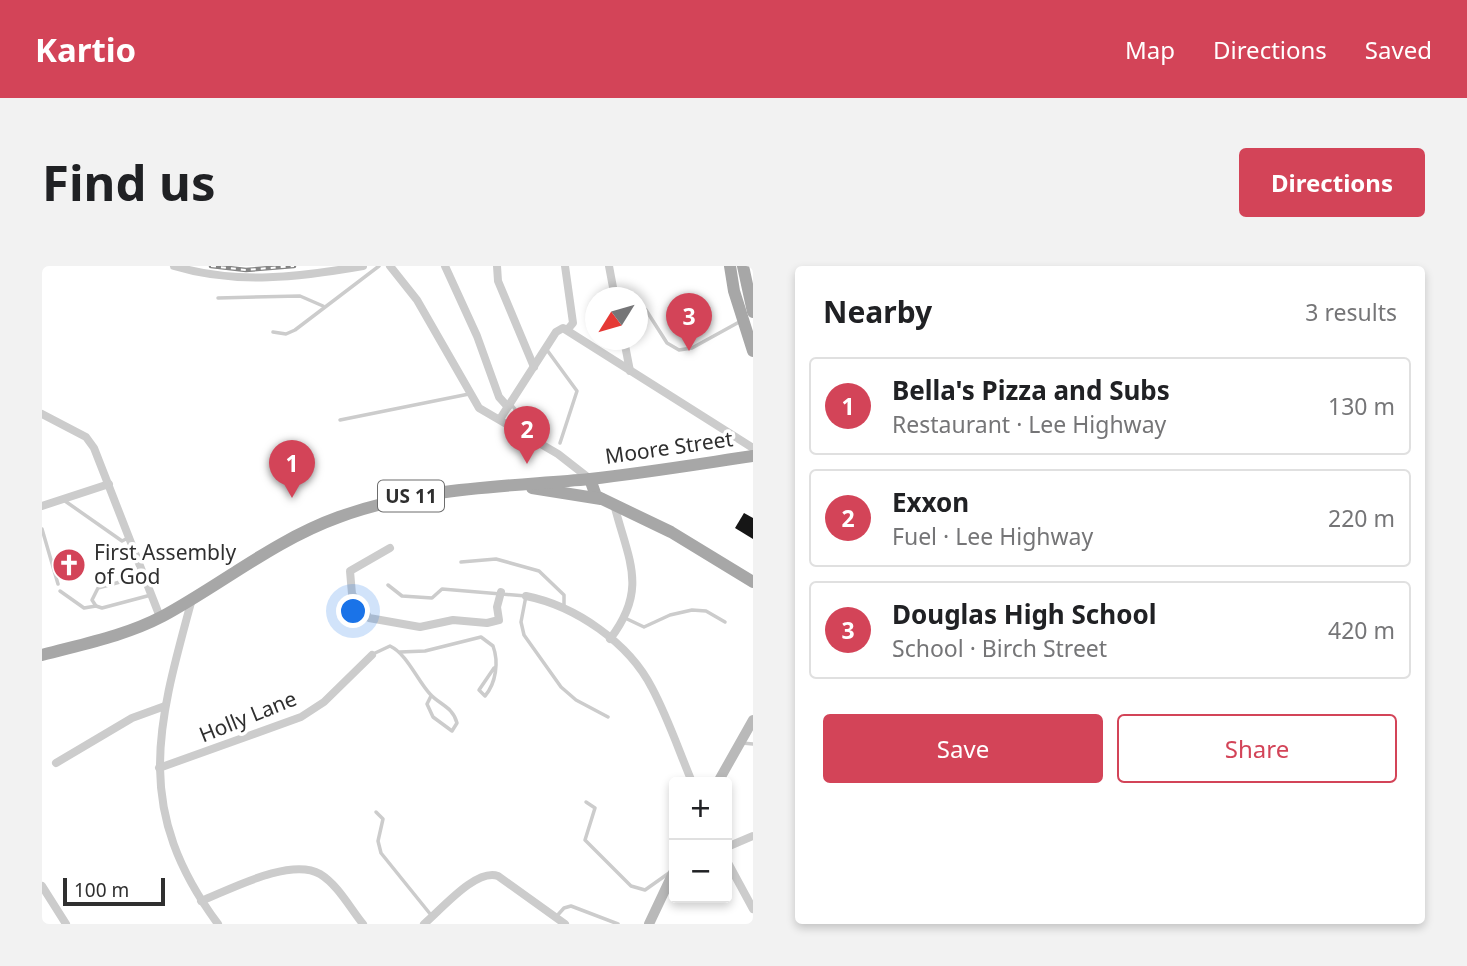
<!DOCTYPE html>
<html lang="en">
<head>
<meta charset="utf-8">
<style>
	:root { --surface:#fff; --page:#f2f2f2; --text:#202124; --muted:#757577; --line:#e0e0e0; --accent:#d34458 }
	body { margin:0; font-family:"Noto Sans",sans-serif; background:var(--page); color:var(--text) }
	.controls { position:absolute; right:21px; bottom:21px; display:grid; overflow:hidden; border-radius:7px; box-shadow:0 4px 10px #0003 }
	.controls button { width:63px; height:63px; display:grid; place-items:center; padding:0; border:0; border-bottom:2px solid var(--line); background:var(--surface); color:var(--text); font:35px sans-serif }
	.compass { position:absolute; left:543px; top:21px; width:63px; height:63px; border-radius:50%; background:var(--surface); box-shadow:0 4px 10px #0003; rotate:233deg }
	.scale { position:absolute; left:21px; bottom:18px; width:102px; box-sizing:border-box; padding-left:7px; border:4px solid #2f2f2f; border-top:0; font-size:19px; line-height:24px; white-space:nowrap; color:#2f2f2f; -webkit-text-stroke:5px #fff; paint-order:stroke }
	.you { position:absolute; left:312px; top:346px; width:24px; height:24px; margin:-18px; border:5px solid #fff; border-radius:50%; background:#1a73e8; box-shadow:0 0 0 10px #1a73e833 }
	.badge { display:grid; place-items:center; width:46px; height:46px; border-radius:50%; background:var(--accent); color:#fff; font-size:23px; font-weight:700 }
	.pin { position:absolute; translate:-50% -58px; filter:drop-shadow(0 2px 4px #0008) }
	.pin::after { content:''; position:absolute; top:37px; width:24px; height:21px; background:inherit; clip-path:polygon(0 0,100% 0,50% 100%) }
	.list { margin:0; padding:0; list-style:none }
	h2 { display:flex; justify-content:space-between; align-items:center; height:91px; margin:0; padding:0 28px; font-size:30px }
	h2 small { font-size:23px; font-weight:400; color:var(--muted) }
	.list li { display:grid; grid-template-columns:46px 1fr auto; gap:21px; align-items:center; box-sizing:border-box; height:98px; margin:0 14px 14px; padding:0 14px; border:2px solid var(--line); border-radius:7px }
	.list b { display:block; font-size:26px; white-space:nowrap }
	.list p { margin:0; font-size:23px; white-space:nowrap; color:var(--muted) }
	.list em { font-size:23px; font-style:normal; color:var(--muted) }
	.actions { display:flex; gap:14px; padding:21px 28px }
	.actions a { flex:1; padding:16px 0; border:2px solid var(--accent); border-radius:7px; text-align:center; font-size:24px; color:var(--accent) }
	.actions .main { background:var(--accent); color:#fff }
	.map { position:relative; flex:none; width:711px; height:658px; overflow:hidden; border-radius:7px }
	header { display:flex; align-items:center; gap:42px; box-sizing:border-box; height:98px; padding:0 35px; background:var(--accent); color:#fff }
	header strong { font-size:33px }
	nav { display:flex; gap:38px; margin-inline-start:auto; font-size:24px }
	.intro { display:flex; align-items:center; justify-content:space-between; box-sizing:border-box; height:168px; padding:0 42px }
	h1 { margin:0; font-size:49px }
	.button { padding:18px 32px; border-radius:7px; background:var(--accent); color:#fff; font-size:24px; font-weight:700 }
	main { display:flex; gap:42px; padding:0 42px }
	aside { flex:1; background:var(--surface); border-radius:7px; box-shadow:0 4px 10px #0003 }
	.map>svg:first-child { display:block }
	.building { fill:#161616 }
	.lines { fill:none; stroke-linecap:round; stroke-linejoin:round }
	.lane { stroke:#ccc; stroke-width:3.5 }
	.street { stroke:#ccc; stroke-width:8 }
	.secondary { stroke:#b9b9b9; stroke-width:10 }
	.primary { stroke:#a7a7a7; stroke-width:12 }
	.rail-casing { stroke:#848484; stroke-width:4.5 }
	.rail { stroke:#fff; stroke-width:2; stroke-dasharray:5; stroke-linecap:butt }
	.labels { text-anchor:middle; stroke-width:7; stroke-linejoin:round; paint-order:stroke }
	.shield { fill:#fff; stroke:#6d6d6d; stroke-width:2 }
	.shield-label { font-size:19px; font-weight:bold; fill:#2f2f2f }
	.street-label { font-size:21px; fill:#2f2f2f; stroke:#fff }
	.poi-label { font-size:21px; fill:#2f2f2f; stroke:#fff; text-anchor:start }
</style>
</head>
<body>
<header>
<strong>Kartio</strong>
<nav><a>Map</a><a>Directions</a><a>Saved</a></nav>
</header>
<div class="intro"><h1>Find us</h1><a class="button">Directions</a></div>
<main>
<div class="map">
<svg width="711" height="658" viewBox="0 0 711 658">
	<rect width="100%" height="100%" fill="#fff"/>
	<!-- building -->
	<polygon class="building" points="702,247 711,252 711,273 693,262"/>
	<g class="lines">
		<!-- lane -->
		<g class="lane">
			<polyline points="176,32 258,30 281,40"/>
			<polyline points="596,38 604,44 625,77 637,84 650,82 699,55"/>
			<polyline points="231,66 244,68 253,64 337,0"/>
			<polyline points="505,84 535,125 518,177"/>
			<polyline points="468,137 473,143 476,163"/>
			<polyline points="298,154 427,128"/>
			<polyline points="23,235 80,275 86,272"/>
			<polyline points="0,263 16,318"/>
			<polyline points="419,296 454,293 497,305 522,329 522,341"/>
			<polyline points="100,310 56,322 50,334 54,340 60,342 109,329"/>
			<polyline points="346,319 360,330 390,332 400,323 484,330 479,356 482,369 519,421 534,434 566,451"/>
			<polyline points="18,325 42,342 54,340"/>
			<polyline points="583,352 602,361 628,349 650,344 664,345 683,356"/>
			<path d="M 358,386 L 383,385 L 439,371 L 451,380 C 457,396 454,417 443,430 L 437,424 L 452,402"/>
			<path d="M 331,388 L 348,380 C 365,388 375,414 388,428 C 398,439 411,441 415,457 L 410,465 L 391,451 L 385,438 L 389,430"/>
			<polyline points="700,477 711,478"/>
			<polyline points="544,536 553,542 543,574 589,620 603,624 627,607"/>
			<polyline points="334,546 341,553 336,575 339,587 389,649"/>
			<polyline points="513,652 522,642 529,640 576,658"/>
		</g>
		<!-- street -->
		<g class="street">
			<path d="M 132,0 C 194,19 258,11 321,0"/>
			<polyline points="348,0 375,34 437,142 516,188 548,213"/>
			<polyline points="403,0 435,70 457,131 466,141"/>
			<polyline points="455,0 456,15 492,101"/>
			<polyline points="523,0 531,57 526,63"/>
			<polyline points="567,0 573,32"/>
			<polyline points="582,74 588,105"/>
			<polyline points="0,148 44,171 52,182 118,351"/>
			<polyline points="458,153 514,66 521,62 711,182"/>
			<polyline points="0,240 67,218"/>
			<polyline points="348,282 308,305 310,328 327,352 378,361 411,354 445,357 457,354 455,341 459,326"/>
			<path d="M 484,330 C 534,340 587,377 610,422 C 626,452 637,485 650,516"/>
			<path d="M 150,333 C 115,461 91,543 176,658"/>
			<path d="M 568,373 C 607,322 586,294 572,238"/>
			<polyline points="14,497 90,452 123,440"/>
			<polyline points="117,502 259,451 282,436 330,389"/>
			<polyline points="685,581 711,570"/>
			<polyline points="685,595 711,643"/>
			<polyline points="0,620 24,658"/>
			<path d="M 159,635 C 189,623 249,591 278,608 C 296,619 308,642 321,658"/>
			<path d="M 382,658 C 399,644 434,602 456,610 L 523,658"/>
		</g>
		<!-- secondary -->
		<g class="secondary">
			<polyline points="676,516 711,454"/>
			<polyline points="607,658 632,605"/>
		</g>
		<!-- primary -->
		<g class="primary">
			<polyline points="688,0 692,25 711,85"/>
			<polyline points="701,0 711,46"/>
			<polyline points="548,213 554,230 629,266 711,316"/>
			<polyline points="490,222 559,233"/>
			<path d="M 0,389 C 41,378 83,370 121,350 C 180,318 233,274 297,251 C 379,221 462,221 548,213 C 602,207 657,198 711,190"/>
		</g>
		<defs>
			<polyline id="rail" points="169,0 204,4 252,0"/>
		</defs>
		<!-- rail casing -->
		<use href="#rail" class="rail-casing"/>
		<!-- rail -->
		<use href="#rail" class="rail"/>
	</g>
	<!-- icons -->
	<defs>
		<symbol id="church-disc" viewBox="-11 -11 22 22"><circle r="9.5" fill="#d34458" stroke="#fff"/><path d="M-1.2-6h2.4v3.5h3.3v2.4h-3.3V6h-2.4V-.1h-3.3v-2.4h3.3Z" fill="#fff"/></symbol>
	</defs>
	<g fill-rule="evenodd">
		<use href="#church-disc" x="8" y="280" width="38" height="38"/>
	</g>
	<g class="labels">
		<!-- shield labels -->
		<rect class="shield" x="336" y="214.5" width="66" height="31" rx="5"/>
		<g class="shield-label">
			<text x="369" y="237">US 11</text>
		</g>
		<!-- street labels -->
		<g class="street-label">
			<text transform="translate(627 182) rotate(-8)" y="7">Moore Street</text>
			<text transform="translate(206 451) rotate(-22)" y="7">Holly Lane</text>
		</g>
		<!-- poi labels -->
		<g class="poi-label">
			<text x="52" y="294">First Assembly<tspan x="52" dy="24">of God</tspan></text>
		</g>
	</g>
</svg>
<div class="controls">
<button>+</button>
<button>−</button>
</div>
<svg class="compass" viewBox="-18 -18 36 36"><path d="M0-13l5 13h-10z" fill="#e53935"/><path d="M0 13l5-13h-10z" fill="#757577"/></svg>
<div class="scale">100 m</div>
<div class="you"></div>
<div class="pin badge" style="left:250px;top:232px">1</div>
<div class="pin badge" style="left:485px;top:198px">2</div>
<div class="pin badge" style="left:647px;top:85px">3</div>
</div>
<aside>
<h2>Nearby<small>3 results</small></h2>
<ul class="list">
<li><span class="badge">1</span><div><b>Bella's Pizza and Subs</b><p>Restaurant · Lee Highway</p></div><em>130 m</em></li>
<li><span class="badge">2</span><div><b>Exxon</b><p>Fuel · Lee Highway</p></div><em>220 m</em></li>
<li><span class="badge">3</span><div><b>Douglas High School</b><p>School · Birch Street</p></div><em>420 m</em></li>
</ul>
<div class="actions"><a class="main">Save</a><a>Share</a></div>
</aside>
</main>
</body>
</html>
